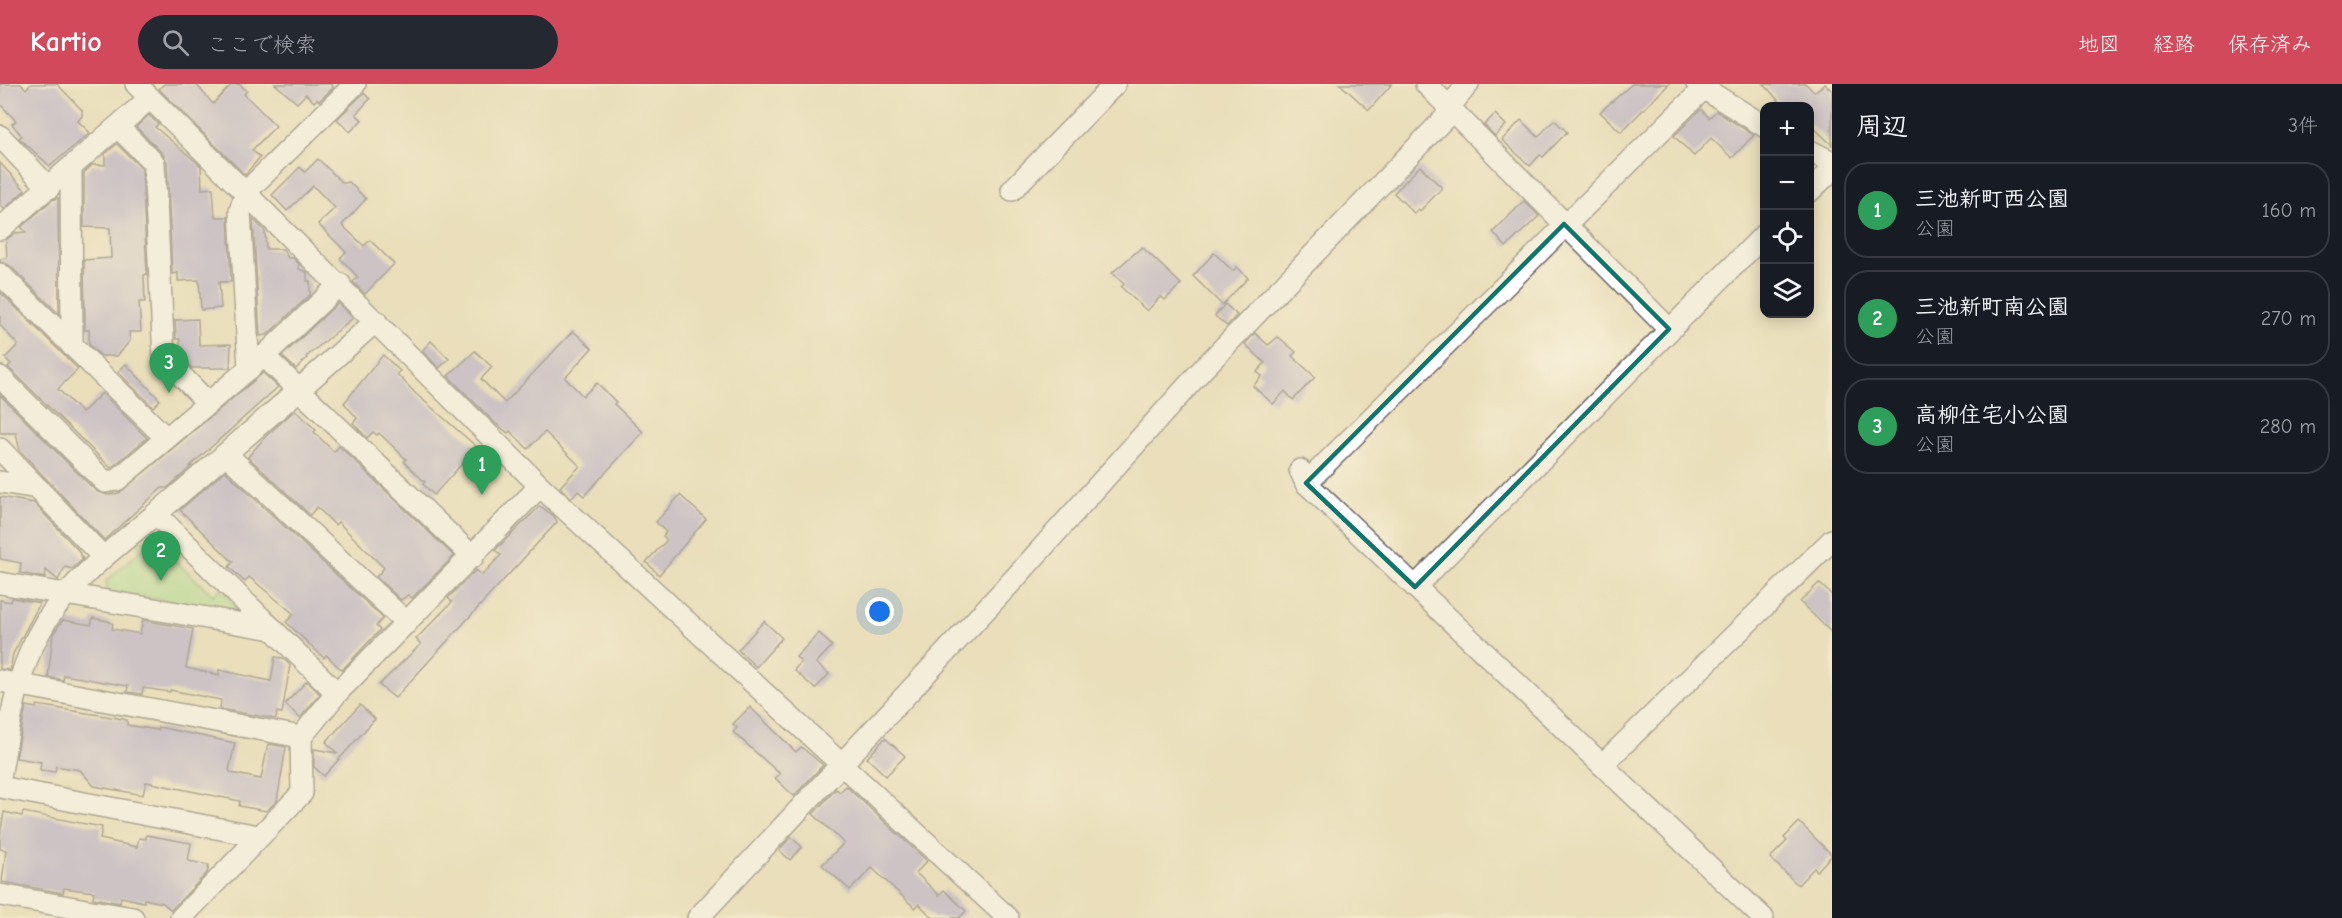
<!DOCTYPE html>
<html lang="ja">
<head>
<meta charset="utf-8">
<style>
	:root { --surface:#171b24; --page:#242831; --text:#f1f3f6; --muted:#9ea1a6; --line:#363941; --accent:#d1495b }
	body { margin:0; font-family:"Comic Neue","Klee One",sans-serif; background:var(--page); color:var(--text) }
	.controls { position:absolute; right:18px; top:18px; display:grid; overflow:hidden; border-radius:12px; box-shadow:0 3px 15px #0003 }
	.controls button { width:54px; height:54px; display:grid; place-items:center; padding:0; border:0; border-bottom:2px solid var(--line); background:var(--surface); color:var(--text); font:30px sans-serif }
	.you { position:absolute; left:880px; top:528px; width:21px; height:21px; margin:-15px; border:4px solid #fff; border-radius:50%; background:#1a73e8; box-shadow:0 0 0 9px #1a73e833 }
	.badge { display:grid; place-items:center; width:39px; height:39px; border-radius:50%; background:var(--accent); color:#fff; font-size:20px; font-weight:700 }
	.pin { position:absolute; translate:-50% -50px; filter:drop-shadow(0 2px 3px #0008) }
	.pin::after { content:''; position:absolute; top:32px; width:21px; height:18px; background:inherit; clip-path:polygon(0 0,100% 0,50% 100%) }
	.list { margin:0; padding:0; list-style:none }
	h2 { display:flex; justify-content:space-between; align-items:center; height:78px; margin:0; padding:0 24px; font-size:26px }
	h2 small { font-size:20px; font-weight:400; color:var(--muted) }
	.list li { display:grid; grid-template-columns:39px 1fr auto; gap:18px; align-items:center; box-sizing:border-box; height:96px; margin:0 12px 12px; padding:0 12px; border:2px solid var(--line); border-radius:24px }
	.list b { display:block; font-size:22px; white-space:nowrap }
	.list p { margin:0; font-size:20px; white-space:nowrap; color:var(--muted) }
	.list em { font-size:20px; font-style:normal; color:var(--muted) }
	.icon { flex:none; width:33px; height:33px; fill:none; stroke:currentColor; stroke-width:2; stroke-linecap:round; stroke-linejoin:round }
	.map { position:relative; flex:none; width:1832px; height:834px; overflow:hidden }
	header { display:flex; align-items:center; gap:36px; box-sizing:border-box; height:84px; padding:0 30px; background:var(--accent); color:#fff }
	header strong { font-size:28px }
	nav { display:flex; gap:33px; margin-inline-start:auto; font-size:21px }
	.search { width:420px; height:54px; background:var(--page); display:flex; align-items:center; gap:15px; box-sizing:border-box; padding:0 21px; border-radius:33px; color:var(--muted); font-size:22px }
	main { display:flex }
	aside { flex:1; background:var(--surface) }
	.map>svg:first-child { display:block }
	.green { fill:#a7db8c; stroke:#647e64; stroke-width:1.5 }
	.building { fill:#aaa0d1 }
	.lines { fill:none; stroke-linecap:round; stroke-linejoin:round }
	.minor-casing { stroke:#686467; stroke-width:24 }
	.minor { stroke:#fff; stroke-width:21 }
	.marked { fill:none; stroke:#0f766e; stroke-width:4.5; stroke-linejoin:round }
</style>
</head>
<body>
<header>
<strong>Kartio</strong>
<div class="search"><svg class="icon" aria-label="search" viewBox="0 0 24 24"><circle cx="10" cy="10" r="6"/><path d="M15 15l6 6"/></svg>ここで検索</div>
<nav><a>地図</a><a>経路</a><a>保存済み</a></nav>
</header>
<main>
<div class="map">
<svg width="1832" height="834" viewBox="0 0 1832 834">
	<rect width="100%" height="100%" fill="#fcf5e5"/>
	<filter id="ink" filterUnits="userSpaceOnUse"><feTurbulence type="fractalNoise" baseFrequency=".0167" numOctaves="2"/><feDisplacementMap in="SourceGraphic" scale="12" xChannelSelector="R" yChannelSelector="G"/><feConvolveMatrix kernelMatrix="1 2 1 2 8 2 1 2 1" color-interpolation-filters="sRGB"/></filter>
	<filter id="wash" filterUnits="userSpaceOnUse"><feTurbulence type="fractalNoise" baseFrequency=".008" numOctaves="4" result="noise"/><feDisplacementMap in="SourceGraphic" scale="24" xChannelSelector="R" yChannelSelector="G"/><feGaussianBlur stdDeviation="1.35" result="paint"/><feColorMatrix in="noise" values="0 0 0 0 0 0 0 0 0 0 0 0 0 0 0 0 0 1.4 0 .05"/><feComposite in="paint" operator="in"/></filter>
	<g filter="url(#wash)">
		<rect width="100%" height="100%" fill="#eadfba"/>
		<!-- green -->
		<polygon class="green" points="133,454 156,459 213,511 221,504 235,522 232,528 107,507 106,497 141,466"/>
		<g id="blocks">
			<!-- building -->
			<g class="building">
				<polygon points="0,0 21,0 26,5 31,0 57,0 82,26 82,32 78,37 90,49 50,82 19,54 22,52 12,40 16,37 0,20"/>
				<polygon points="164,0 196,0 213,20 232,0 239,0 247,7 244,10 276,42 252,66 260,73 245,91 159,5"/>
				<polygon points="275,0 332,0 333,4 319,17 317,15 314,18 306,10 297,19"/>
				<polygon points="1340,0 1392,0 1369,26"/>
				<polygon points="1632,0 1669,0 1621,48 1600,28"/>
				<polygon points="1764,0 1806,0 1814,8 1825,0 1832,7 1832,61 1809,39 1809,22 1783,22"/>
				<polygon points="364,9 370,15 356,30 362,36 350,48 337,35"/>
				<polygon points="1701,25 1709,34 1716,27 1754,51 1732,74 1711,54 1694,72 1674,52"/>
				<polygon points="1495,30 1506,41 1495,52 1484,41"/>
				<polygon points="149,31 158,40 155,43 201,82 202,105 213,104 215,133 228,133 231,198 219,198 221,224 201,226 199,196 178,197 178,189 172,190 167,78 163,70 136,43"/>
				<polygon points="1521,36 1538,53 1554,36 1567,48 1543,73 1540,71 1530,82 1502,56"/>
				<polygon points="117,60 142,85 147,190 144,191 145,218 139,218 141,248 129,248 130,257 117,272 101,272 89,260 89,246 85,246 84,176 111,174 110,144 84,143 84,89 92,81 105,81 105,70"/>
				<polygon points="318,75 343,99 349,98 366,115 342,141 364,162 370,156 394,180 365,210 353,198 358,193 340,174 346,168 318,140 335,124 313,102 287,127 272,111 300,83 305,88"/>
				<polygon points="0,79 25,106 4,125 0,121"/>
				<polygon points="1420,82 1442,104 1420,127 1418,125 1414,129 1394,109"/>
				<polygon points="58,114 59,230 9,181 0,178 0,175 7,174 6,156 15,149 26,148 21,143 52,116"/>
				<polygon points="1524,117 1539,132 1506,163 1493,148"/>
				<polygon points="253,135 265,147 266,165 283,165 288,174 293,174 299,180 299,185 307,188 307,197 310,197 310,211 267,251 260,252"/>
				<polygon points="1142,163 1181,200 1165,216 1161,212 1147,227 1121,203 1124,200 1112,189"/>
				<polygon points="1214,169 1233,187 1237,183 1248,194 1222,221 1193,192"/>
				<polygon points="0,208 78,285 58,305 82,329 102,309 147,354 111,384 8,283 11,280 5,274 18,261 0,241"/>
				<polygon points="338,219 353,234 306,273 307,274 296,285 282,272"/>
				<polygon points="1225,220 1237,231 1227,242 1215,232"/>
				<polygon points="198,235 199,261 231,260 230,284 192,284 180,272 180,255 176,255 175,236"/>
				<polygon points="573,247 592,264 565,294 583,312 597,299 616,318 614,320 643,348 584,412 578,407 571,414 560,403 580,382 545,348 528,365 510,347 508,349 496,340 448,292 475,267 492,283 481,295 505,319"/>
				<polygon points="1255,249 1268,261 1278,253 1281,255 1296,268 1292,272 1315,293 1293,316 1285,307 1273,320 1253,302 1262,292 1257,288 1265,279 1245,260"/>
				<polygon points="431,257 449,275 439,284 422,267"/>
				<polygon points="383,271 400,287 397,290 415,309 477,363 434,411 423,400 425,398 404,378 406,375 379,349 377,351 373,348 367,354 353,339 357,334 344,319"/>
				<polygon points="126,280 160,316 153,323 118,288"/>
				<polygon points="263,289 278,303 190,382 192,382 167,404 162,404 104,456 20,367 16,349 0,349 0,311 96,407 107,411 119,409"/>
				<polygon points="295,326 316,346 314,348 334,368 339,362 454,472 412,514 408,511 401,516 376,493 384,484 338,438 335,441 317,423 310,431 248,373 265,353"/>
				<polygon points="225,387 383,534 376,542 380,546 342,586 326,571 324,574 286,538 294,530 249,493 245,498 229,483 233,478 180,426"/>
				<polygon points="680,411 706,435 659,491 646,478 667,456 663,452 666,448 656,438"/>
				<polygon points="0,413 34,419 77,465 83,475 72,485 65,483 58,496 46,486 45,494 20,489 21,479 0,475"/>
				<polygon points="540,422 554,432 557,438 395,614 379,601 421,560 416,555 452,518 448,514 476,486 482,491 501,471 495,466"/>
				<polygon points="1819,499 1832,511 1832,549 1800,518"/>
				<polygon points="12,514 40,519 13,570 10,586 0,585 0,516 11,518"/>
				<polygon points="93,534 108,537 113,540 112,545 140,550 143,536 193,545 186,584 219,591 219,586 271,597 275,573 283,574 290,581 282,629 277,628 276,635 220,625 221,616 170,606 170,608 143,604 142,610 127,608 128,602 64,591 63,596 48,593 53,550 63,536 91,541"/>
				<polygon points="764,537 782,554 756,583 738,566"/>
				<polygon points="819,549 832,562 816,579 829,590 815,605 794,586 801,578 796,573"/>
				<polygon points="307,597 320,610 300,634 285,620"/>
				<polygon points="37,621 118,634 127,636 127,641 158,646 158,643 235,659 229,686 231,689 261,695 268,660 286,663 277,717 266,727 239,722 240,717 146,698 143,711 94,702 80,686 56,682 55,688 40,686 41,678 16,674 26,622 36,624"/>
				<polygon points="360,621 375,635 324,692 314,683 314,665 337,669 326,658"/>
				<polygon points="750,623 796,668 801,663 823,681 794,712 775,694 780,690 733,648 737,644 733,640"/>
				<polygon points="885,654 905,672 886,692 867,674"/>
				<polygon points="846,702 927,777 916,789 939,811 944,806 966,827 959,834 933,834 919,820 915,824 872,784 850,806 822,781 844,759 813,730 836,705 840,708"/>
				<polygon points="4,728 22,732 23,728 102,743 100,755 137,763 139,754 146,755 146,751 191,759 188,777 209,781 207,789 171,826 163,819 144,815 144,818 121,813 120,819 93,814 94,808 64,804 63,809 2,798 6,766 0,765 0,751"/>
				<polygon points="1799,738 1832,771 1817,787 1814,784 1798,801 1770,774 1787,757 1784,754"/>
				<polygon points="791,753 802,763 790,776 779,766"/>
			</g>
		</g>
	</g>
	<g filter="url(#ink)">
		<use href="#blocks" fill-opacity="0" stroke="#686467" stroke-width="1.5"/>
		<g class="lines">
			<defs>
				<g id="minor">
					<polyline points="136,0 540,402 1008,834"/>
					<polyline points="1426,0 1669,245"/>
					<polyline points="1697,0 1764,42"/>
					<polyline points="118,43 154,79 164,274 207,318"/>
					<polyline points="0,52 49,104"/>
					<polyline points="1810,67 1832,78"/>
					<polyline points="71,85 72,262"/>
					<polyline points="1012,106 1115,0"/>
					<polyline points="1810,107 1832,86"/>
					<polyline points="0,145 150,14"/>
					<polyline points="0,190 166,354"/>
					<polyline points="264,272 473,473"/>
					<polyline points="249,285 240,127 246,108 355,0"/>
					<polyline points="0,293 105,398 117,396 264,272 340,200"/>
					<polyline points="0,365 102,472"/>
					<polyline points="226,370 407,539"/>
					<polyline points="1300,386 1306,399 1763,834"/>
					<polyline points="0,398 38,404"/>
					<polyline points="1306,399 1703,5"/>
					<polyline points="156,430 337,609"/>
					<polyline points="0,499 273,545"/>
					<polyline points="1415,503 1764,151"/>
					<polyline points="0,597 301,653"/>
					<polyline points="1602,681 1832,456"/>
					<path d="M 0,693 C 10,639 16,585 46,537 C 79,487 127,455 170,418 C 240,358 308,298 376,237"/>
					<polyline points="0,703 258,752"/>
					<polyline points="0,811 133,834"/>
					<polyline points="181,834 302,709 301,653 337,609 540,402"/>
					<polyline points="698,834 1016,493 1201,287 1445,34 1450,22 1468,0"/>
				</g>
			</defs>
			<!-- minor casing -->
			<use href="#minor" class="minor-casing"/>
			<!-- minor -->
			<use href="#minor" class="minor"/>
		</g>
	</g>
	<!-- marked area -->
	<path d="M0 0H1832V834H0ZM 1564,140 L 1669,245 L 1415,503 L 1306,399 Z" fill="#eadfba" fill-opacity=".55" fill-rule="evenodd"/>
	<path class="marked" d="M 1564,140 L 1669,245 L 1415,503 L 1306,399 Z"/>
</svg>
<div class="controls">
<button>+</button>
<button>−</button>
<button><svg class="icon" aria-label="locate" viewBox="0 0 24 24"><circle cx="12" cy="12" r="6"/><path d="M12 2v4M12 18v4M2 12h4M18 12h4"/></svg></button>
<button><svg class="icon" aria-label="layers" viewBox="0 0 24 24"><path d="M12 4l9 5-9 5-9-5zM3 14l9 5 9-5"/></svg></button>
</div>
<div class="you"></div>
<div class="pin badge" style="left:482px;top:411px;background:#2e9e5b">1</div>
<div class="pin badge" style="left:161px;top:497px;background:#2e9e5b">2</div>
<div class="pin badge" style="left:169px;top:309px;background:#2e9e5b">3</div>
</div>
<aside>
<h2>周辺<small>3件</small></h2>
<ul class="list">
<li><span class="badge" style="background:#2e9e5b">1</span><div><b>三池新町西公園</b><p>公園</p></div><em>160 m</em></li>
<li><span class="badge" style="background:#2e9e5b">2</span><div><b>三池新町南公園</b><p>公園</p></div><em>270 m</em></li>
<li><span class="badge" style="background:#2e9e5b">3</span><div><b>高柳住宅小公園</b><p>公園</p></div><em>280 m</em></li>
</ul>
</aside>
</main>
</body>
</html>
